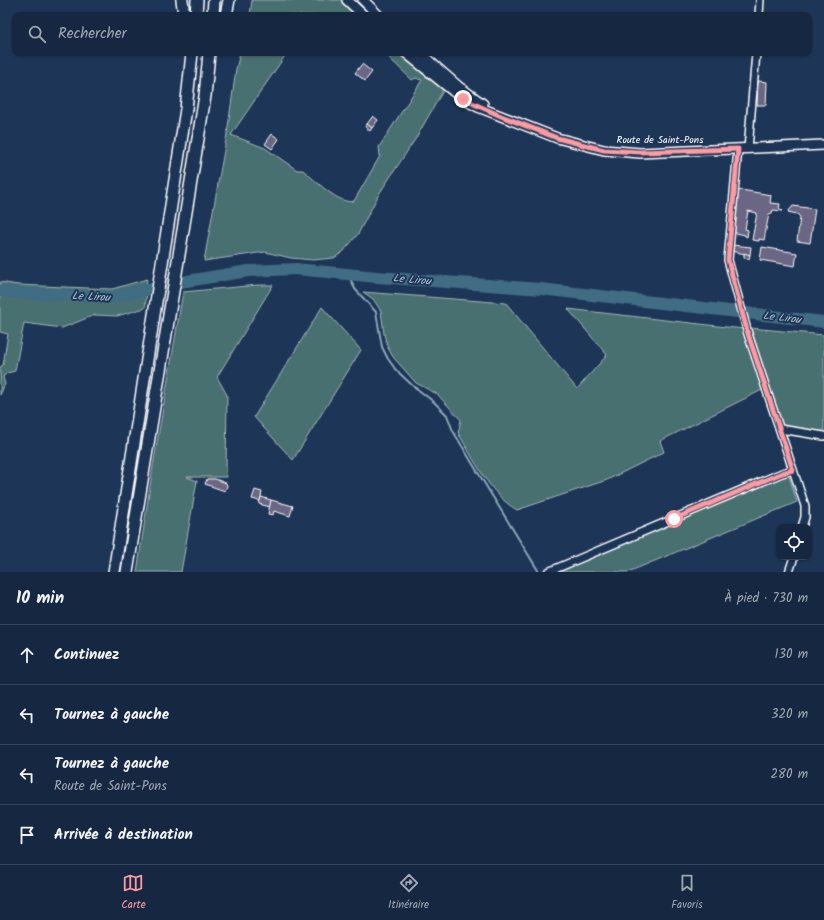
<!DOCTYPE html>
<html lang="fr">
<head>
<meta charset="utf-8">
<style>
	:root { --surface:#162841; --page:#23344c; --text:#f1f3f6; --muted:#9ea6b1; --line:#35445a; --accent:#ff9aa2 }
	body { margin:0; font-family:Kalam,sans-serif; background:var(--page); color:var(--text) }
	.controls { position:absolute; right:12px; bottom:12px; display:grid; overflow:hidden; border-radius:8px; box-shadow:0 1px 3px #0004 }
	.controls button { width:36px; height:36px; display:grid; place-items:center; padding:0; border:0; border-bottom:1px solid var(--line); background:var(--surface); color:var(--text); font:20px sans-serif }
	.stop { position:absolute; width:12px; height:12px; margin:-9px; border:3px solid #ff9aa2; border-radius:50%; background:#fff }
	.stop.end { background:#ff9aa2; border-color:#fff; box-shadow:0 1px 4px #0008 }
	.list { margin:0; padding:0; list-style:none }
	h2 { display:flex; justify-content:space-between; align-items:center; height:52px; margin:0; padding:0 16px; font-size:17px }
	h2 small { font-size:13px; font-weight:400; color:var(--muted) }
	.list li { display:grid; grid-template-columns:26px 1fr auto; gap:12px; align-items:center; box-sizing:border-box; height:60px; padding:0 16px; border-top:1px solid var(--line) }
	.list b { display:block; font-size:15px; white-space:nowrap }
	.list p { margin:0; font-size:13px; white-space:nowrap; color:var(--muted) }
	.list em { font-size:13px; font-style:normal; color:var(--muted) }
	.icon { flex:none; width:22px; height:22px; fill:none; stroke:currentColor; stroke-width:2; stroke-linecap:round; stroke-linejoin:round }
	.map { position:relative; flex:none; width:824px; height:572px; overflow:hidden }
	.search { position:absolute; background:var(--surface); box-shadow:0 1px 3px #0004; left:12px; right:12px; top:12px; height:44px; display:flex; align-items:center; gap:10px; box-sizing:border-box; padding:0 14px; border-radius:8px; color:var(--muted); font-size:15px }
	.sheet { height:292px; background:var(--surface) }
	nav { display:flex; justify-content:space-around; align-items:center; box-sizing:border-box; height:56px; border-top:1px solid var(--line); background:var(--surface); font-size:11px; color:var(--muted) }
	nav a { display:grid; justify-items:center; gap:2px }
	nav .on { color:var(--accent) }
	.map>svg:first-child { display:block }
	.green { fill:#4a6f71; stroke:#a4b7b8 }
	.lines { fill:none; stroke-linecap:round; stroke-linejoin:round }
	.stream { stroke:#8ca7b5; stroke-width:2 }
	.river { stroke:#406c84; stroke-width:12 }
	.building { fill:#6a6683; stroke:#fff }
	.minor-casing { stroke:#fff; stroke-width:10 }
	.major-casing { stroke:#fff; stroke-width:12 }
	.highway-casing { stroke:#fff; stroke-width:14 }
	.minor { stroke:#1d3557; stroke-width:7 }
	.major { stroke:#1d3557; stroke-width:9 }
	.highway { stroke:#1d3557; stroke-width:11 }
	.route { stroke:#ff9aa2; stroke-width:5 }
	.labels { text-anchor:middle; stroke-width:4; stroke-linejoin:round; paint-order:stroke }
	.street-label { font-size:10px; fill:#fff; stroke:#1d3557 }
	.water-label { font-size:11px; font-style:italic; fill:#b3c4ce; stroke:#1d3557 }
</style>
</head>
<body>
<div class="map">
<svg width="824" height="572" viewBox="0 0 824 572">
	<rect width="100%" height="100%" fill="#1d3557"/>
	<filter id="ink" filterUnits="userSpaceOnUse"><feTurbulence type="fractalNoise" baseFrequency=".025" numOctaves="2"/><feDisplacementMap in="SourceGraphic" scale="8" xChannelSelector="R" yChannelSelector="G"/><feConvolveMatrix kernelMatrix="1 2 1 2 8 2 1 2 1" color-interpolation-filters="sRGB"/></filter>
	<g filter="url(#ink)">
		<!-- green -->
		<g class="green">
			<polygon points="252,0 344,0 360,15 250,15"/>
			<path d="M 240,53 L 287,53 L 231,135 L 265,148 L 297,170 L 303,170 C 314,179 340,206 354,201 L 380,156 L 379,147 L 422,80 L 415,78 L 412,80 L 384,53 L 403,53 L 444,89 L 416,138 L 379,194 L 358,234 L 343,252 L 334,258 L 313,260 L 291,258 L 265,252 L 204,261 L 227,134 L 236,69 Z"/>
			<polygon points="147,279 146,288 112,295 15,290 0,288 0,282 18,285 112,289"/>
			<polygon points="258,285 273,285 217,377 227,395 226,472 227,477 187,477 197,481 181,572 137,572 153,466 183,292"/>
			<path d="M 363,292 L 506,303 L 577,389 L 607,355 L 568,309 L 744,329 L 764,389 L 660,441 L 664,452 L 607,480 L 517,510 C 489,494 474,459 458,433 L 461,420 L 437,394 L 416,383 L 393,357 L 388,348 L 384,334 L 381,311 L 373,299 Z"/>
			<polygon points="147,293 145,308 117,316 95,315 62,328 24,323 15,371 7,373 3,377 5,384 0,395 0,367 3,365 8,334 0,332 0,294 26,297 113,299"/>
			<polygon points="322,307 361,350 293,460 254,417"/>
			<polygon points="751,328 824,335 824,433 782,426"/>
			<polygon points="781,476 789,476 797,502 628,572 557,572"/>
		</g>
		<g class="lines">
			<!-- stream -->
			<polyline class="stream" points="348,274 355,289 376,312 382,347 388,359 396,370 412,385 434,402 447,415 453,431 477,471 539,572"/>
			<!-- river -->
			<polyline class="river" points="0,291 15,293 113,297 187,281 248,271 296,269 377,277 541,289 824,322"/>
		</g>
		<!-- building -->
		<g class="building">
			<polygon points="362,64 372,72 365,81 355,73"/>
			<polygon points="758,81 767,82 766,105 757,105"/>
			<polygon points="373,116 378,120 372,128 367,124"/>
			<polygon points="367,124 372,128 370,131 365,127"/>
			<polygon points="272,134 279,139 272,149 265,144"/>
			<polygon points="741,190 771,195 770,203 780,204 779,208 783,211 773,210 772,213 769,214 764,240 759,239 759,241 752,240 757,213 748,211 745,229 748,230 747,237 745,236 745,235 732,232 737,192"/>
			<polygon points="793,206 815,209 810,243 797,241 800,217 797,214 788,212"/>
			<polygon points="732,245 751,247 750,255 731,251"/>
			<polygon points="762,247 797,253 795,266 760,260"/>
			<polygon points="744,253 750,255 749,259 744,258"/>
			<polygon points="207,479 215,479 226,483 227,486 225,491 205,484"/>
			<polygon points="255,490 262,492 260,501 252,499"/>
			<polygon points="261,497 271,500 270,507 259,504"/>
			<polygon points="271,500 293,506 290,516 274,511 273,515 268,514"/>
		</g>
		<g class="lines">
			<defs>
				<g id="minor">
					<polyline points="759,15 760,0"/>
					<polyline points="738,149 728,260 748,334 805,506 805,517 802,527"/>
					<polyline points="748,149 756,53"/>
					<polyline points="780,429 824,436"/>
					<polyline points="548,572 782,473 793,470"/>
					<polyline points="789,572 794,557"/>
				</g>
				<g id="major">
					<polyline points="347,0 363,15"/>
					<polyline points="363,0 378,15"/>
					<polyline points="406,53 463,99 478,107 557,138 604,150 640,153 824,145"/>
					<polyline points="420,53 459,87 483,104"/>
				</g>
				<g id="highway">
					<polyline points="182,0 184,15"/>
					<polyline points="196,15 197,0"/>
					<polyline points="213,15 214,0"/>
					<polyline points="226,15 229,0"/>
					<polyline points="114,572 186,109 192,53"/>
					<polyline points="127,572 205,96 209,53"/>
				</g>
			</defs>
			<!-- minor casing -->
			<use href="#minor" class="minor-casing"/>
			<!-- major casing -->
			<use href="#major" class="major-casing"/>
			<!-- highway casing -->
			<use href="#highway" class="highway-casing"/>
			<!-- minor -->
			<use href="#minor" class="minor"/>
			<!-- major -->
			<use href="#major" class="major"/>
			<!-- highway -->
			<use href="#highway" class="highway"/>
		</g>
	</g>
	<g class="lines" filter="url(#ink)">
		<!-- route -->
		<polyline class="route" points="463,99 501,116 557,138 604,150 640,152 738,149 728,260 748,334 793,470 782,473 674,519"/>
	</g>
	<g class="labels">
		<!-- street labels -->
		<g class="street-label">
			<text x="660" y="143">Route de Saint-Pons</text>
		</g>
		<!-- water labels -->
		<g class="water-label">
			<text transform="translate(412 279) rotate(5)" y="4">Le Lirou</text>
			<text transform="translate(91 296) rotate(3)" y="4">Le Lirou</text>
			<text transform="translate(782 317) rotate(7)" y="4">Le Lirou</text>
		</g>
	</g>
</svg>
<div class="controls">
<button><svg class="icon" aria-label="locate" viewBox="0 0 24 24"><circle cx="12" cy="12" r="6"/><path d="M12 2v4M12 18v4M2 12h4M18 12h4"/></svg></button>
</div>
<div class="stop" style="left:674px;top:519px"></div>
<div class="stop end" style="left:463px;top:99px"></div>
<div class="search"><svg class="icon" aria-label="search" viewBox="0 0 24 24"><circle cx="10" cy="10" r="6"/><path d="M15 15l6 6"/></svg>Rechercher</div>
</div>
<section class="sheet">
<h2>10 min<small>À pied · 730 m</small></h2>
<ul class="list">
<li><svg class="icon" aria-label="ahead" viewBox="0 0 24 24"><path d="M12 20V5M6 11l6-6 6 6"/></svg><div><b>Continuez</b></div><em>130 m</em></li>
<li><svg class="icon" aria-label="left" viewBox="0 0 24 24"><path d="M17 20v-9H6M10 6l-5 5 5 5"/></svg><div><b>Tournez à gauche</b></div><em>320 m</em></li>
<li><svg class="icon" aria-label="left" viewBox="0 0 24 24"><path d="M17 20v-9H6M10 6l-5 5 5 5"/></svg><div><b>Tournez à gauche</b><p>Route de Saint-Pons</p></div><em>280 m</em></li>
<li><svg class="icon" aria-label="arrive" viewBox="0 0 24 24"><path d="M6 21V4h12l-3 4 3 4H6"/></svg><div><b>Arrivée à destination</b></div></li>
</ul>
</section>
<nav>
<a class="on"><svg class="icon" aria-label="map" viewBox="0 0 24 24"><path d="M3 6l6-2 6 2 6-2v14l-6 2-6-2-6 2zM9 4v14M15 6v14"/></svg>Carte</a>
<a><svg class="icon" aria-label="directions" viewBox="0 0 24 24"><path d="M12 3l9 9-9 9-9-9zM9 14v-3h6M13 9l2 2-2 2"/></svg>Itinéraire</a>
<a><svg class="icon" aria-label="saved" viewBox="0 0 24 24"><path d="M7 4h10v16l-5-4-5 4z"/></svg>Favoris</a>
</nav>
</body>
</html>
